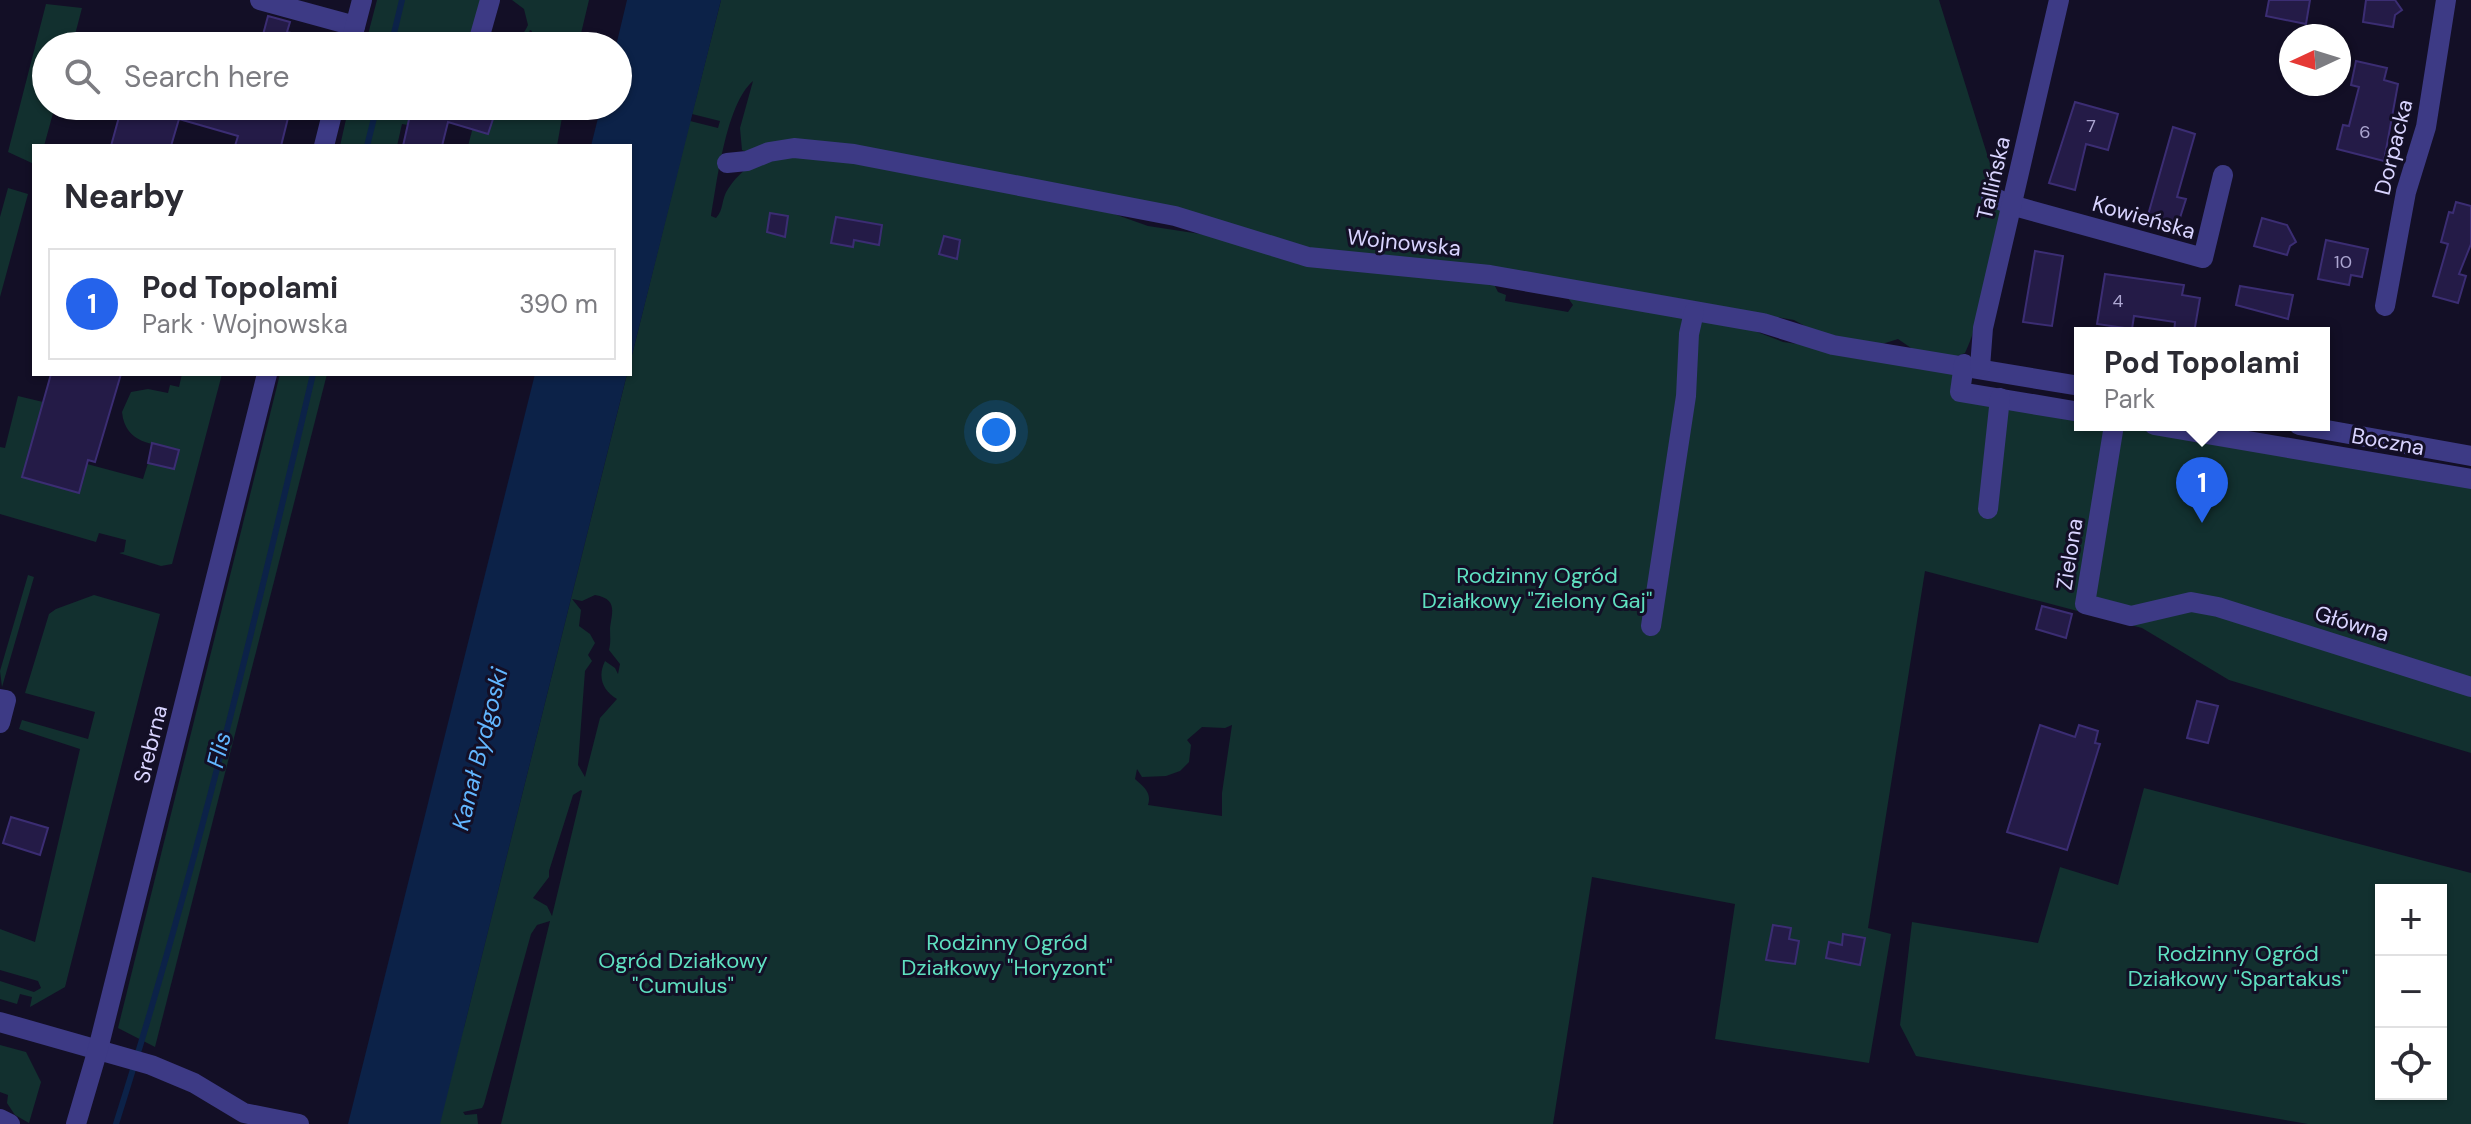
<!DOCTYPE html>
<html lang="en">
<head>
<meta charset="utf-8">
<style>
	:root { --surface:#fff; --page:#f7f7f7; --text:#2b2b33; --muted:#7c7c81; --line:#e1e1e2; --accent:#2563eb }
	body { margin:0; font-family:"DM Sans",sans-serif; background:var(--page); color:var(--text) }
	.controls { position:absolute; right:24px; bottom:24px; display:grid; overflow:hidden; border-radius:0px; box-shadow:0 2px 6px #0004 }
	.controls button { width:72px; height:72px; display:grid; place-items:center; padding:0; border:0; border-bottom:2px solid var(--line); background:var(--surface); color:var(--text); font:40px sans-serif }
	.compass { position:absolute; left:2279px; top:24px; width:72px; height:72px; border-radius:50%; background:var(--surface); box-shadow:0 2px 6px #0004; rotate:266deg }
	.you { position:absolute; left:996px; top:432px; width:28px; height:28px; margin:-20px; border:6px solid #fff; border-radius:50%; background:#1a73e8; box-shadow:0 0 0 12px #1a73e833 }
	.badge { display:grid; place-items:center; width:52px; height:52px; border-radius:50%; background:var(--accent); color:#fff; font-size:26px; font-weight:700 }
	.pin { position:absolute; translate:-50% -66px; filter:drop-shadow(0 2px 4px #0008) }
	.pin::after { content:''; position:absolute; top:42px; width:28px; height:24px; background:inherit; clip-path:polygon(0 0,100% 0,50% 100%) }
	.popup { position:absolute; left:2074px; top:327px; width:256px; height:104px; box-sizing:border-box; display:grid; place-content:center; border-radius:0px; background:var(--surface); filter:drop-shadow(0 2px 6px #0005); font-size:26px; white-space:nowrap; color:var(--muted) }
	.popup b { font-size:30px; color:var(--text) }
	.popup::after { content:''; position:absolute; left:50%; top:100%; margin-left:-16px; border:16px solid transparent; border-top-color:var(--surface) }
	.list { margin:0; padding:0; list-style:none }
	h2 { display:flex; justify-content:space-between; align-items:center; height:104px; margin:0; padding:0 32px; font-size:34px }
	h2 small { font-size:26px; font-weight:400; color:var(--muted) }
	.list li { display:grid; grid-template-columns:52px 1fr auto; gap:24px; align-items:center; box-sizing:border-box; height:112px; margin:0 16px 16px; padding:0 16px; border:2px solid var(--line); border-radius:0px }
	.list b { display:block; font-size:30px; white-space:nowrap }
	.list p { margin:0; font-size:26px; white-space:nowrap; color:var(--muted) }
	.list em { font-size:26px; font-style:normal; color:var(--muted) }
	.icon { flex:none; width:44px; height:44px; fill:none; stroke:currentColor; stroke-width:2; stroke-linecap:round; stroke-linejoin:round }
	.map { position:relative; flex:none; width:2471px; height:1124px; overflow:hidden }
	.search { position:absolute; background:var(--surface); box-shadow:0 2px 6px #0004; left:32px; top:32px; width:600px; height:88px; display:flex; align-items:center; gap:20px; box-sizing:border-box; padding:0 28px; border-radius:44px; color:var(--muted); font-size:30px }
	.panel { position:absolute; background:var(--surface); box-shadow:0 2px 6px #0004; left:32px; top:144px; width:600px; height:232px; border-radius:0px }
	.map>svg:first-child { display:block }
	.green { fill:#12302f; fill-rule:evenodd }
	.water { fill:#0c2248 }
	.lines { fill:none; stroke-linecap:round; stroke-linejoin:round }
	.stream { stroke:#0c2248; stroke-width:6 }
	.building { fill:#241b47; stroke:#3b2d73; stroke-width:2 }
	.minor { stroke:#3d3a85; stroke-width:20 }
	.labels { text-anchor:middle; stroke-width:6; stroke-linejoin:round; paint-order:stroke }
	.number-label { font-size:18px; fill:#aca6d1 }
	.street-label { font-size:22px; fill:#d9d4ff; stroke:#130f26 }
	.park-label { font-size:22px; fill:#5fe0c0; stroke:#130f26 }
	.water-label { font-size:24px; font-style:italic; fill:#62b6ff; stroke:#130f26 }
</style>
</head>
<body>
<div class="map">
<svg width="2471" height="1124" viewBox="0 0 2471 1124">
	<rect width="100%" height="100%" fill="#130f26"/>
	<!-- green -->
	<g class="green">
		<polygon points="377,0 483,0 470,46 365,46"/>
		<path d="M 512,0 L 589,0 L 578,46 L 527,46 L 532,31 L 530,30 L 524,46 L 504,44 L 505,39 C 516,41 524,35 528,25 L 524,9 Z"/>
		<path d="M 721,0 L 1939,0 L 1996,183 L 1992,203 C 1997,209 2006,215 2007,223 C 2009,237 1996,245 1992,257 C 1980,290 1981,320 1965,353 L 1952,358 L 1932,355 L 1914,350 L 1898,339 L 1879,345 L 1832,341 L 1794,320 L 1628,292 L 1565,286 C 1553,291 1537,288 1530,277 L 1447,263 L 1350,258 L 1285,246 L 1163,207 L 1102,199 L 871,152 L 785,142 L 766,146 L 751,154 L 742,150 L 740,128 L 753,81 C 726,104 717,182 711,216 L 716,218 C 724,210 721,199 728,189 C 751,153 786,152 825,155 L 1083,203 L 1148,226 L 1220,237 L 1246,247 L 1291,258 L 1297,264 L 1305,265 L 1311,262 L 1353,267 L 1368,265 L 1379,269 L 1393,268 L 1396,264 L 1404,263 L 1411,271 L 1492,280 L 1498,292 L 1506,295 L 1505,301 L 1568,312 L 1573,305 L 1568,298 L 1669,311 L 1701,321 L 1739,325 L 1783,342 L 1820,347 L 1847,357 L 1857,354 L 1862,360 L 1874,357 L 1918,369 L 1960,371 L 1956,383 L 2080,405 L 2080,425 L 2193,425 L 2471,475 L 2471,753 L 2229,680 L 2142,628 L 1925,571 L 1868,928 L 1891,934 L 1869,1063 L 1715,1039 L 1735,904 L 1592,877 L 1553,1124 L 501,1124 L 550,921 L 537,925 L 531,934 L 484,1104 L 482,1108 L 463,1112 L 465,1115 L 477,1114 L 478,1124 L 434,1124 L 454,1051 L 453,1036 L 464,1027 L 627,374 L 630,374 L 630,363 L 690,121 L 718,128 L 720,121 L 692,114 ZM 595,595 C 618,599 612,612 610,628 C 610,636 611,642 609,650 L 620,664 L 618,674 L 615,668 L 605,661 C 597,677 603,691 617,699 L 600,718 L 585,777 L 578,765 L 585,671 L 592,661 L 588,655 L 595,643 L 590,634 L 579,626 L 581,610 L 572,599 L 582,601 ZM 1232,725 L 1222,793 L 1222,816 L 1148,805 C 1152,793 1144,787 1135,779 L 1137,769 L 1142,777 L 1166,776 L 1180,771 L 1189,762 L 1191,745 L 1187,740 L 1202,727 L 1225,728 ZM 581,790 L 582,791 L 552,916 L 547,906 L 533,898 L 549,877 L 549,871 L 573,795 Z"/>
		<polygon points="46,4 82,8 72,46 46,46 46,106 55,106 44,146 34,146 34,164 8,152"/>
		<polygon points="349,106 412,106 408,125 402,124 397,146 340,146"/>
		<polygon points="446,106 564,106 557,146 468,146 473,127 488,134 493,119 484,116 482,118"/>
		<polygon points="8,188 28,194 0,297 0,217"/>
		<path d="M 182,374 L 222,374 L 172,564 L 161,566 L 119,553 L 124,552 L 126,540 L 99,533 L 96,542 L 0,514 L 0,447 L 5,448 L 18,396 L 43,402 L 23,477 L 78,493 L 87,464 L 143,479 L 148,463 L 174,469 L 178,449 C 153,444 125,444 122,412 L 131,392 L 148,389 L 168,393 L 170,385 L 179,387 Z"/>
		<polygon points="280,374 327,374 155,1047 118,1028"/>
		<polygon points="28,575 34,577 2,687 0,671"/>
		<polygon points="94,595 160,614 65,987 30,1007 32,997 20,994 17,1004 0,999 0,981 34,992 41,988 38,981 0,970 0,929 35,942 80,749 19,729 22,720 88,739 95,712 25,693 49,614 56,609"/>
		<path d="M 2144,788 L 2471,873 L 2471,1124 L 2308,1124 L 1916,1056 L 1900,1025 L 1912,922 L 2038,943 L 2060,867 L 2118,885 ZM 2381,890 L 2441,890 L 2441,1094 L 2381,1094 Z"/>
		<polygon points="0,1045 26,1052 41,1082 29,1123 15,1115 7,1103 8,1095 0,1092"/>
	</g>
	<!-- water -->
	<g class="water">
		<polygon points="627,0 721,0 630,363 630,146 591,146 601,106 618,106 618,46 616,46"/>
		<polygon points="535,374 627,374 440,1124 348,1124"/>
	</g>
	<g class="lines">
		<!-- stream -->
		<g class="stream">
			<polyline points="391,46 402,0"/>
			<polyline points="367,146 377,106"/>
			<path d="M 116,1124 C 194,878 254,625 313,374"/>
		</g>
	</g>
	<!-- building -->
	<g class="building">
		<polygon points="2269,0 2310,0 2306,24 2266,16"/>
		<polygon points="2366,0 2395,0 2402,10 2395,15 2393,27 2363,22"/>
		<polygon points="268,16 290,22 287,32 319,40 318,46 260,46"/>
		<polygon points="2356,61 2387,68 2384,80 2398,84 2384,161 2337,149 2343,125 2349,126 2359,87 2351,85"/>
		<polygon points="2075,102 2118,114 2108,150 2086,144 2075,190 2049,183"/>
		<polygon points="122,106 291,106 281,146 235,146 238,136 179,119 171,146 111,146"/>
		<polygon points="412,106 452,106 493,119 488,134 448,122 442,146 403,146"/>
		<polygon points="2173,127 2195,134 2177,197 2186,199 2178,224 2148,215"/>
		<polygon points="2456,202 2471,206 2471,244 2459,274 2466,276 2458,303 2433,296 2448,244 2441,242 2449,212 2453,213"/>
		<polygon points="770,213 788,216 785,237 767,232"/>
		<polygon points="836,217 882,225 879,245 854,240 853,247 831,243"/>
		<polygon points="2262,218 2287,225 2296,242 2290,246 2287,255 2254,246"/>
		<polygon points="944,236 960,240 957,259 939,254"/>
		<polygon points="2326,240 2368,249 2362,277 2351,275 2349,285 2318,279"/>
		<polygon points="2035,251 2063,256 2052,326 2023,322"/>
		<polygon points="2105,274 2184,285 2182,295 2200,298 2194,333 2174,333 2175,322 2134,316 2132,329 2097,324"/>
		<polygon points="2240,286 2293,295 2288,319 2236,305"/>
		<polygon points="51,374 121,374 95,462 88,460 79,493 22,477"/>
		<polygon points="152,443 179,450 174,469 148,463"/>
		<polygon points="2042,606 2072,614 2066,638 2036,629"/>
		<polygon points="2197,701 2218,706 2208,743 2187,738"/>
		<polygon points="2040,725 2075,737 2079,725 2098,731 2095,743 2100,744 2067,850 2007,832"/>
		<polygon points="11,817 48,828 40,855 3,843"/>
		<polygon points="1773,925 1791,928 1789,939 1799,941 1795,964 1766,960"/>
		<polygon points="1843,934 1865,938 1860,965 1826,958 1829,942 1842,945"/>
	</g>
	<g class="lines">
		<!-- minor -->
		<g class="minor">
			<polyline points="260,0 355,26"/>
			<polyline points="350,46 362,0"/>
			<polyline points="477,46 490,0"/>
			<polyline points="324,146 334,106"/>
			<polyline points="727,163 747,161 769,152 794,148 854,154 1175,216 1308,257 1490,275 1763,323 1833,345 2080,386"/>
			<polyline points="1991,196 2011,205 2203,258 2223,175"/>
			<polyline points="2385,306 2406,192 2426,127 2446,0"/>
			<polyline points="1964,364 1960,392 2080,412"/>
			<polyline points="1980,367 1983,328 2059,0"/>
			<polyline points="2114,425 2085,604 2131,616 2191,602 2218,607 2471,687"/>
			<polyline points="2154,425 2471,479"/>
			<polyline points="2299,425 2471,456"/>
			<polyline points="1988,509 2000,398"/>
			<polyline points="1651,626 1686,396 1689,334 1694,312"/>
			<polyline points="0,699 6,700 0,723"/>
			<polyline points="0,1022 151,1065 194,1083 244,1113 299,1124"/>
			<polyline points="0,1119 10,1124"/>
			<polyline points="76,1124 98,1049 267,374"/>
		</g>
	</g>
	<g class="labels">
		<!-- number labels -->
		<g class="number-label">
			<text x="2091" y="132">7</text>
			<text x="2365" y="138">6</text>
			<text x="2343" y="268">10</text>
			<text x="2118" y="307">4</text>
		</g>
		<!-- street labels -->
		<g class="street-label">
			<text transform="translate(2393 147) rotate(-76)" y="8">Dorpacka</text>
			<text transform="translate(1993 178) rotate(-77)" y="8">Tallińska</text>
			<text transform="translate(2144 217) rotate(16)" y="8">Kowieńska</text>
			<text transform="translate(1404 242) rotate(6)" y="8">Wojnowska</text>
			<text transform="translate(2388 441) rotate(10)" y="8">Boczna</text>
			<text transform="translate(2069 554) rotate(-81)" y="8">Zielona</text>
			<text transform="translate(2352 623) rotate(17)" y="8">Główna</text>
			<text transform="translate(150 744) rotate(-76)" y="8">Srebrna</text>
		</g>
		<!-- park labels -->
		<g class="park-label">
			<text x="1537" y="583">Rodzinny Ogród<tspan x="1537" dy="25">Działkowy "Zielony Gaj"</tspan></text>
			<text x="1007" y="950">Rodzinny Ogród<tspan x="1007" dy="25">Działkowy "Horyzont"</tspan></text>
			<text x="2238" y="961">Rodzinny Ogród<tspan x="2238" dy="25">Działkowy "Spartakus"</tspan></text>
			<text x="683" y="968">Ogród Działkowy<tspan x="683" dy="25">"Cumulus"</tspan></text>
		</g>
		<!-- water labels -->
		<g class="water-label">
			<text transform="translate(480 749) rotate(-76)" y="8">Kanał Bydgoski</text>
			<text transform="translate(219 750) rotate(-76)" y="8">Flis</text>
		</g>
	</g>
</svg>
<div class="controls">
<button>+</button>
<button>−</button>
<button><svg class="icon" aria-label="locate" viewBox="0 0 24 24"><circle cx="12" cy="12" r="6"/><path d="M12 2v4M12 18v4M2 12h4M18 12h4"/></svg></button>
</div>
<svg class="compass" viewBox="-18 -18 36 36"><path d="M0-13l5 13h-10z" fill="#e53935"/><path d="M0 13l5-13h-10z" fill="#7c7c81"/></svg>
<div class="you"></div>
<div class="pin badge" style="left:2202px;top:523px">1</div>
<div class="popup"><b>Pod Topolami</b>Park</div>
<div class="search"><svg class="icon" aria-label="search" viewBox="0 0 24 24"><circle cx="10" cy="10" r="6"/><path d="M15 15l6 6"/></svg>Search here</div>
<section class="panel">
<h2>Nearby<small></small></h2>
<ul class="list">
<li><span class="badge">1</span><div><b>Pod Topolami</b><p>Park · Wojnowska</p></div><em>390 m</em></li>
</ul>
</section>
</div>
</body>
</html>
